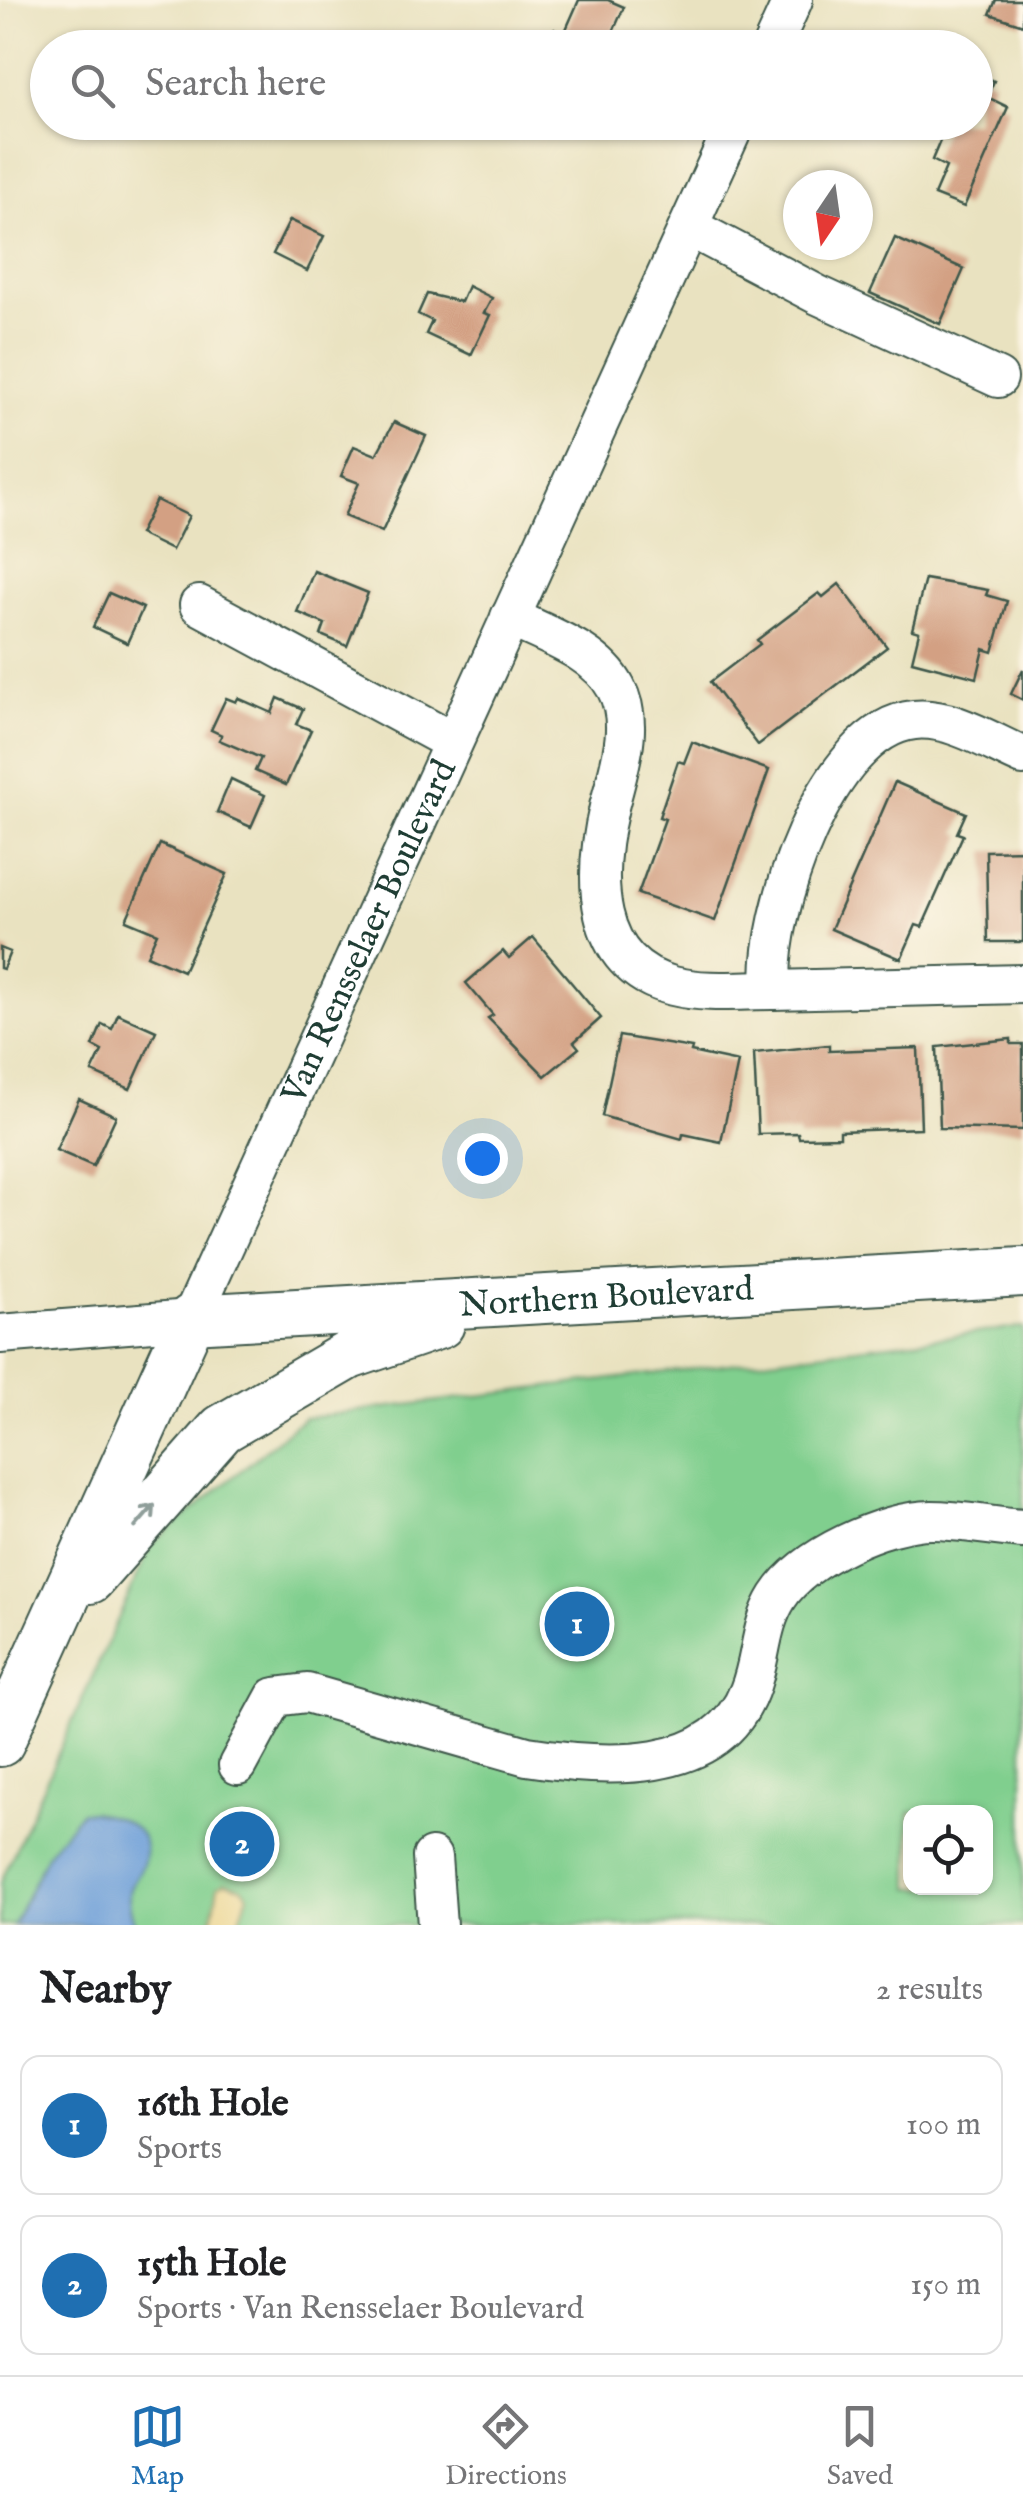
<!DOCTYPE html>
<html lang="en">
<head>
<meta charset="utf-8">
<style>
	:root { --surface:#fff; --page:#f6f6f6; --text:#202124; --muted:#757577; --line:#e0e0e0; --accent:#1f6fb2 }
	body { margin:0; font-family:"IM FELL English",serif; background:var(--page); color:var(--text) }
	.controls { position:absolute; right:30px; bottom:30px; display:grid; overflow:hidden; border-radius:20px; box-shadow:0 2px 8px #0004 }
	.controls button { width:90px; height:90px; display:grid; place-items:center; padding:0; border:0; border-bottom:2px solid var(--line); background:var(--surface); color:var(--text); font:50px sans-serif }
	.compass { position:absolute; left:783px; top:170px; width:90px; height:90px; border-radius:50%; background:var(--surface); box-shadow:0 2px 8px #0004; rotate:193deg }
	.you { position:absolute; left:482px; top:1158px; width:35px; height:35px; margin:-25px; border:8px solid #fff; border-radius:50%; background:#1a73e8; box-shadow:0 0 0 15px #1a73e833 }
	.badge { display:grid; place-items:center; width:65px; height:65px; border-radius:50%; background:var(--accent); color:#fff; font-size:32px; font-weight:700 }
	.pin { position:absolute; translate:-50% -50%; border:5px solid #fff; box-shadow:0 2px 10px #0006 }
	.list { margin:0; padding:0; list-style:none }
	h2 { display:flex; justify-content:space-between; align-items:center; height:130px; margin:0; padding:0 40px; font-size:42px }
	h2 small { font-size:32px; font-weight:400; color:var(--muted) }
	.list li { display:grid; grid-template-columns:65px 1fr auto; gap:30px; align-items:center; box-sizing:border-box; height:140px; margin:0 20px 20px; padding:0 20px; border:2px solid var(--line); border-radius:20px }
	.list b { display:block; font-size:38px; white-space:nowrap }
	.list p { margin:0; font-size:32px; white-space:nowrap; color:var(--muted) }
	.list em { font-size:32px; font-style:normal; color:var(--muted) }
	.icon { flex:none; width:55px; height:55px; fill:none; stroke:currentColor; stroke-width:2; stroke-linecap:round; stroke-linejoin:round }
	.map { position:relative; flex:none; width:1023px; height:1925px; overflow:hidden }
	.search { position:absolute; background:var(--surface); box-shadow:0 2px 8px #0004; left:30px; right:30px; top:30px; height:110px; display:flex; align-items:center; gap:25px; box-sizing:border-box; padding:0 35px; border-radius:55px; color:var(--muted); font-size:38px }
	.sheet { height:450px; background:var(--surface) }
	nav { display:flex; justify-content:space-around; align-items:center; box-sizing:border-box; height:140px; border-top:2px solid var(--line); background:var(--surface); font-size:28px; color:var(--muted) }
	nav a { display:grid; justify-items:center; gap:5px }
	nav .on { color:var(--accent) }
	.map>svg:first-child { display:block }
	.green { fill:#80cf8e; stroke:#508661; stroke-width:2.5; fill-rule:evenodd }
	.sand { fill:#eeda9e; stroke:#868c69; stroke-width:2.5 }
	.water { fill:#6fa0d9; stroke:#476e86; stroke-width:2.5 }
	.building { fill:#d3a083 }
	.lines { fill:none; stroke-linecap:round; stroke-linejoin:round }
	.minor-casing { stroke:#3d5649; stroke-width:42 }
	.major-casing { stroke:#3d5649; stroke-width:52 }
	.minor { stroke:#fff; stroke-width:38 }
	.major { stroke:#fff; stroke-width:48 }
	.oneway { stroke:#8f9e9a }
	.labels { text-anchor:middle; stroke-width:10; stroke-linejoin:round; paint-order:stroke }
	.street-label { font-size:35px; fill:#1f3d34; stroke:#fcf5e5 }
</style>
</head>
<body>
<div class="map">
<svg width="1023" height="1925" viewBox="0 0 1023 1925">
	<rect width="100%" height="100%" fill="#fcf5e5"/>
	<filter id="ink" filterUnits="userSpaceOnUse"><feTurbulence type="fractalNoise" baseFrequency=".01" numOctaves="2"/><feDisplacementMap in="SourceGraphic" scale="20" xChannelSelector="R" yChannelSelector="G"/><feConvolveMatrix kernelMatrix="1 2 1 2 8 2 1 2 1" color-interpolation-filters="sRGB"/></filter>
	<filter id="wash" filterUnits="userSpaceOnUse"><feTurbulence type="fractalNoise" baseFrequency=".0048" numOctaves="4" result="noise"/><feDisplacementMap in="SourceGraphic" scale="40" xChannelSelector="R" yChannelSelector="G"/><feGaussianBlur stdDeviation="2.25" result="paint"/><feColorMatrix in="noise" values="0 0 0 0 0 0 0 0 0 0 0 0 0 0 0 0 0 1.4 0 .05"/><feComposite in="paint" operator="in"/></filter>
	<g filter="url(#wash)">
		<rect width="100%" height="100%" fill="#e9e2c0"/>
		<!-- green -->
		<path class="green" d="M 1023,1327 L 1023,1925 L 0,1925 L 0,1884 L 151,1545 L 304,1418 ZM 910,1812 L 986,1812 L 986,1888 L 910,1888 Z"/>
		<!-- sand -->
		<g class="sand">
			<polygon points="224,1837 236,1838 248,1849 249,1865 233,1869 210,1857 217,1840"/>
			<polygon points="225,1882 242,1887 248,1895 238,1925 211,1925 218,1886"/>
		</g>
		<!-- water -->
		<path class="water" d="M 81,1812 C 110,1811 156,1825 143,1864 C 140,1874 130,1883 129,1893 C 128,1904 132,1916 135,1925 L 13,1925 L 49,1851 Z"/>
		<g id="blocks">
			<!-- building -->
			<g class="building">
				<polygon points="579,0 608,0 624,7 606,48 546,48 554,29 564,34"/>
				<polygon points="996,0 1023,0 1023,25 990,14"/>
				<polygon points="976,74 994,81 987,97 1008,107 964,207 934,195 946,167 932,160 948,122 976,122"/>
				<polygon points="290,220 324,236 307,271 273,254"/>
				<polygon points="895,238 964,269 940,324 870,293"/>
				<polygon points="468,286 492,298 484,313 490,315 471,355 426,334 432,321 418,314 427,294 461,302"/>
				<polygon points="394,422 426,436 382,532 344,516 359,483 341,476 354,446 376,455"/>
				<polygon points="156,500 189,516 172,550 139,534"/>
				<polygon points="314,571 368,593 347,646 321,635 325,624 297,612"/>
				<polygon points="925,579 988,590 986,595 1007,601 993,652 984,649 977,678 912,661 919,632 912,630"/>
				<polygon points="839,584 887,647 758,745 710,682 760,644 757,640 819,593 823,597"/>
				<polygon points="109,593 143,608 127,643 93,627"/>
				<polygon points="1023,669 1023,700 1011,694"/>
				<polygon points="226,698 236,702 238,698 272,713 278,698 303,709 296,724 311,730 286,785 255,771 261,758 219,740 222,735 211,730"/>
				<polygon points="692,742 769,770 715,921 638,894 665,819 659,817 678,761 684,763"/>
				<polygon points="231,779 265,795 251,827 217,812"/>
				<polygon points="895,782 966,813 957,833 963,835 922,927 916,925 901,959 831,929"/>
				<polygon points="160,844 227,874 183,971 147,955 157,933 126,920"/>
				<polygon points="1023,850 1023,942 988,942 986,851"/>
				<polygon points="533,937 601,1018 574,1042 579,1048 545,1076 488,1018 493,1015 466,983 503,951 509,958"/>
				<polygon points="0,948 10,952 3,969 0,968"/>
				<polygon points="118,1014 156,1031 130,1089 92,1072 102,1051 93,1046 102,1024 112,1029"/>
				<polygon points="619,1036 692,1048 691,1052 738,1062 721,1142 683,1134 682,1139 602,1116"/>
				<polygon points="1011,1039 1011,1044 1023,1044 1023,1130 940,1128 937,1047"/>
				<polygon points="829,1045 829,1051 918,1048 921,1128 840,1131 840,1137 799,1138 798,1133 758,1134 754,1053"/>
				<polygon points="79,1099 116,1116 93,1166 56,1150"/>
			</g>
		</g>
	</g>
	<g filter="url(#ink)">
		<use href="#blocks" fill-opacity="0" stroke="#3d5649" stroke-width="2.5"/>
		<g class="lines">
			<defs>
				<g id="minor">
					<polyline points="771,48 793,0"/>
					<polyline points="689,227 818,295 998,378"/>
					<polyline points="199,605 453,742"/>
					<path d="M 510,617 C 545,635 597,651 616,688 C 636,725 618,770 609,807 C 593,874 590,965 673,986 C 705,994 740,990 772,990"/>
					<path d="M 1023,756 C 990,742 951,716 914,720 C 827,729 764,917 772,990 L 1023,984"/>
					<path id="s1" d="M 0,1334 L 191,1319 L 736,122"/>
					<path d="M 238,1765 L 275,1697 L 307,1693 L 527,1756 C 602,1768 716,1777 749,1691 C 762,1659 759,1627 778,1597 C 804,1556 885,1520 932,1520 C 962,1520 993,1527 1023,1529"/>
					<polyline points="432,1857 437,1925"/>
				</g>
				<g id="major">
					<polyline points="90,1579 222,1429 349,1355 440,1324"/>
					<path id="s2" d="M 0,1742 L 191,1319 L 1023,1272"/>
				</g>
			</defs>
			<!-- minor casing -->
			<use href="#minor" class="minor-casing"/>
			<!-- major casing -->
			<use href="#major" class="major-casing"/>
			<!-- minor -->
			<use href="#minor" class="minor"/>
			<!-- major -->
			<use href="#major" class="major"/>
		</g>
		<!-- one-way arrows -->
		<defs><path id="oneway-shaft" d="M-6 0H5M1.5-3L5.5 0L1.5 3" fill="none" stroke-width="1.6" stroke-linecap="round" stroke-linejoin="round" transform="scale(2.5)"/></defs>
		<use class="oneway" href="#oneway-shaft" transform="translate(145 1516) rotate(-49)"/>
	</g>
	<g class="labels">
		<!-- street labels -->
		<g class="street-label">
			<text dy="12" stroke="none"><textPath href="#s1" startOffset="618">Van Rensselaer Boulevard</textPath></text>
			<text dy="12" stroke="none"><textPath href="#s2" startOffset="880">Northern Boulevard</textPath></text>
		</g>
	</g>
</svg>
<div class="controls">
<button><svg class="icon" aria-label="locate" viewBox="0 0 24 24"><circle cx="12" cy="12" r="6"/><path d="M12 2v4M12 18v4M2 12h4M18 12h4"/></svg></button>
</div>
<svg class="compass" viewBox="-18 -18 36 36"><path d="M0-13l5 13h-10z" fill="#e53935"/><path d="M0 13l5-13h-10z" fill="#757577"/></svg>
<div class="you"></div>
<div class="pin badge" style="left:577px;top:1624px">1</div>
<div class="pin badge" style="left:242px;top:1844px">2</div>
<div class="search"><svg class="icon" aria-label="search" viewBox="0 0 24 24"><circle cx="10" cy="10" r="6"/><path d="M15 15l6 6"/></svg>Search here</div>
</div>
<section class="sheet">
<h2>Nearby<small>2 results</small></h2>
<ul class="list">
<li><span class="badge">1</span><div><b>16th Hole</b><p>Sports</p></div><em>100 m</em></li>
<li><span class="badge">2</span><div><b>15th Hole</b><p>Sports · Van Rensselaer Boulevard</p></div><em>150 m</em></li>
</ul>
</section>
<nav>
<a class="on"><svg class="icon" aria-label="map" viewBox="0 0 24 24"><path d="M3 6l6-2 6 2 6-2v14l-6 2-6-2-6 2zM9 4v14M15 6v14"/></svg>Map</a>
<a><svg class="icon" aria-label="directions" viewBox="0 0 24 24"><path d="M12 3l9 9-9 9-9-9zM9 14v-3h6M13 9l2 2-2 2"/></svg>Directions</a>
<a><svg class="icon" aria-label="saved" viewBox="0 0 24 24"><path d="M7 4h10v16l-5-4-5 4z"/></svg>Saved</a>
</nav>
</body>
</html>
